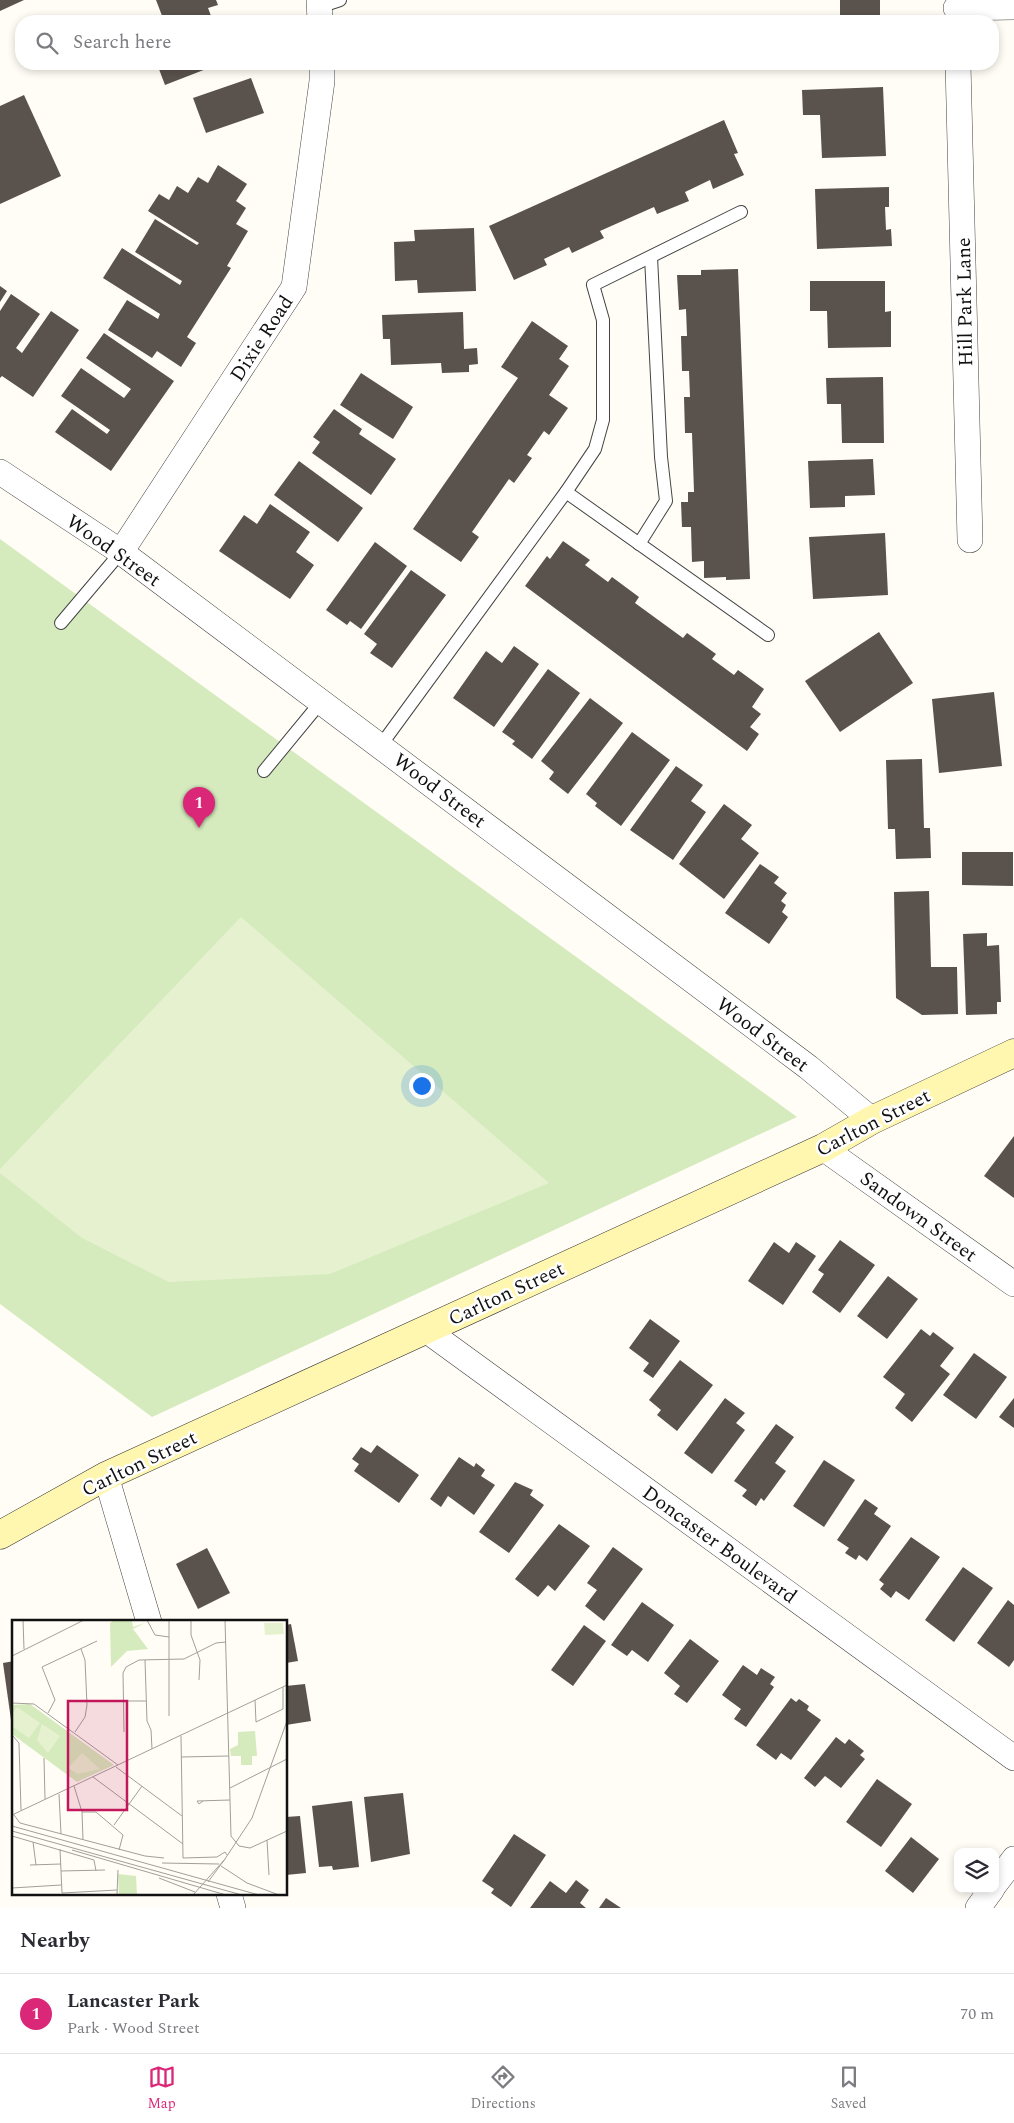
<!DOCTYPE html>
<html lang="en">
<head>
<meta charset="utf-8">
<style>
	:root { --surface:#fff; --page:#f2f2f3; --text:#2b2b33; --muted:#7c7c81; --line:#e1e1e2; --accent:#db2777 }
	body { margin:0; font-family:Spectral,serif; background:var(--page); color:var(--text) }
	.controls { position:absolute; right:15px; bottom:15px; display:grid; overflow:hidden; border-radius:10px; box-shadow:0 2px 8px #0003 }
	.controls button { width:45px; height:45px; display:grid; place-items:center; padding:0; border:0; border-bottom:1px solid var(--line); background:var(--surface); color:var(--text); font:25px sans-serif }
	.you { position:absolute; left:421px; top:1085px; width:18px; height:18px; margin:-12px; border:4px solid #fff; border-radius:50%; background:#1a73e8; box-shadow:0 0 0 8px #1a73e833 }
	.badge { display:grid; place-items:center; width:32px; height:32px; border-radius:50%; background:var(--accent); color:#fff; font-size:16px; font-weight:700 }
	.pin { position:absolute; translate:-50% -41px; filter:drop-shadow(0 1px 2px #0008) }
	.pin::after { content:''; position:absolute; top:26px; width:18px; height:15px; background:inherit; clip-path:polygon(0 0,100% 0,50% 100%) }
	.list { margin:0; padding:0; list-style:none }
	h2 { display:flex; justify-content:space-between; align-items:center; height:65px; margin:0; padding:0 20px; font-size:21px }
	h2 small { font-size:16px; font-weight:400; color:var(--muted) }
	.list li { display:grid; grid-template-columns:32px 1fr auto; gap:15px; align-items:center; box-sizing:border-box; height:80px; padding:0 20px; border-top:1px solid var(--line) }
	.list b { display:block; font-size:19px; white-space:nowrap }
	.list p { margin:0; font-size:16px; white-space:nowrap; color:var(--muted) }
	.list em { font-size:16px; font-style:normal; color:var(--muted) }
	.icon { flex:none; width:28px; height:28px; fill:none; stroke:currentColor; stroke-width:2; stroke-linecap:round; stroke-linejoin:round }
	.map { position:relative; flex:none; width:1014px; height:1908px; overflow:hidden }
	.search { position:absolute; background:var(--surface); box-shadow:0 2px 8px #0003; left:15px; right:15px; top:15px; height:55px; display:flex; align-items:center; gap:12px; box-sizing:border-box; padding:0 18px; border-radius:20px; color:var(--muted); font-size:19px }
	.sheet { height:145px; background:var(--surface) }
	nav { display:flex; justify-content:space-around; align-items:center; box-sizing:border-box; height:70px; border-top:1px solid var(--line); background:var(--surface); font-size:14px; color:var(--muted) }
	nav a { display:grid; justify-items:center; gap:2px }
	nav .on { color:var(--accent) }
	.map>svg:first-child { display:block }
	.green { fill:#d5ebbd }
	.pitch { fill:#e6f2cf }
	.building { fill:#5a524d }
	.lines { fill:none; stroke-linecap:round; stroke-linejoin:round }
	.service-casing { stroke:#444; stroke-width:14 }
	.minor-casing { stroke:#444; stroke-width:26 }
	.secondary-casing { stroke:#333; stroke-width:29 }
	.service { stroke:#fff; stroke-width:12 }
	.minor { stroke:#fff; stroke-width:25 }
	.secondary { stroke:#fff6b0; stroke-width:28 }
	.labels { text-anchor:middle; stroke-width:5; stroke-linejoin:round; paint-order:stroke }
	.street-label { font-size:20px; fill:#111; stroke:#fff }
	.inset-road { fill:none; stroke:#a09f9a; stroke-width:1 }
	.view { fill:#c2185b; fill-opacity:0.15; stroke:#c2185b; stroke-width:2.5 }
	.inset-edge { fill:none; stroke:#111; stroke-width:2.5 }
</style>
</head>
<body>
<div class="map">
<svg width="1014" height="1908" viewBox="0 0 1014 1908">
	<rect width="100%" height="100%" fill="#fffdf5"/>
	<!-- green -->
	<polygon class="green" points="0,539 797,1117 152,1417 0,1304"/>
	<!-- pitch -->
	<polygon class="pitch" points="241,917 549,1183 330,1274 169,1282 82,1238 0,1173 0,1169"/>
	<!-- building -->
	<g class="building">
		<polygon points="0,0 24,0 0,11"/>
		<polygon points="156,0 216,0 218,5 208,8 213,21 164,21"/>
		<rect x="840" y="0" width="40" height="21"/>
		<polygon points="157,64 219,64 165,85"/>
		<polygon points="251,78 264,113 206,133 193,98"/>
		<polygon points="883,87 886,156 822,158 820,115 803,115 802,90"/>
		<polygon points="24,95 61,176 0,204 0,106"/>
		<polygon points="724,120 738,153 734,154 744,175 713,189 710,180 685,192 689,201 657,214 654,207 600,231 604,238 572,253 569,247 544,259 547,265 514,280 489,226"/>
		<polygon points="218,165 247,184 236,201 246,208 236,224 248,231 227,266 231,268 187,337 196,343 181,367 157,351 152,358 108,330 127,300 158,319 160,314 103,278 122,248 180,285 182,281 135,252 155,219 197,245 199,243 148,211 159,194 169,200 177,186 188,193 198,177 208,183"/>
		<polygon points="889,187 889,207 885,207 886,230 891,229 892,246 817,249 815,189"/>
		<polygon points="474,228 476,291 418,293 417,280 395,281 394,242 415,241 414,230"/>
		<polygon points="738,269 750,579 726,580 726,577 704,578 704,561 692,562 691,527 682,527 681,502 688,502 688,492 694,492 692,433 685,433 684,397 690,397 689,371 682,371 681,336 687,336 686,309 679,310 677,275 701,275 701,270"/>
		<polygon points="810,281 885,281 885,312 891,311 891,347 828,348 827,311 810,311"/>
		<polygon points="0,286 7,291 0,302"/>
		<polygon points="11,294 40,314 16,348 22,353 51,311 79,330 33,397 2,376 0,378 0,311"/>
		<polygon points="463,312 464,349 477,348 478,364 469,365 469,372 442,373 441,363 391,365 390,339 383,339 382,315"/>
		<polygon points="532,321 568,346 559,359 569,366 549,395 568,408 549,435 544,431 527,455 532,458 514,483 509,479 472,532 479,537 461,562 413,529 518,378 501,367"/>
		<polygon points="104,333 174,381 111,471 55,432 72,409 107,434 110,430 61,396 81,368 124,398 131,389 86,358"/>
		<polygon points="361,373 413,407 393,439 340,405"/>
		<polygon points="883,377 884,443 842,443 841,404 827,404 826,378"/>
		<polygon points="334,409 362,429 359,434 396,459 371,495 312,453 320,442 313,437"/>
		<polygon points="873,459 875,495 845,496 845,507 810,508 808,461"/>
		<polygon points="299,461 363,508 338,542 274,495"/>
		<polygon points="270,504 310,532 296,552 314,565 290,599 219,551 244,515 257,524"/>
		<polygon points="885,533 888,595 813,599 809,537"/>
		<polygon points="563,541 590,560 585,565 608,582 612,577 639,597 635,603 683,638 687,633 716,654 712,659 734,675 738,670 764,689 752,707 761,714 750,727 759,734 747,751 525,586 547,556 550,559"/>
		<polygon points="375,542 407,566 361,629 350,621 347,625 326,610"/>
		<polygon points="411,570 446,595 392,668 370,653 377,644 364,634"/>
		<polygon points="879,632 913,683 840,732 805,681"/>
		<polygon points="514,646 539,664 494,727 453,698 486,651 502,663"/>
		<polygon points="548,669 580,693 532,759 512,744 515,741 502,732"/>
		<polygon points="994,692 1002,766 939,773 932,699"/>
		<polygon points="590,698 623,723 568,794 549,779 554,772 541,761"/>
		<polygon points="632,732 670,760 621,826 595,806 597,803 586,794"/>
		<polygon points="922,759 924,828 930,828 931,858 896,859 895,829 888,829 886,760"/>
		<polygon points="676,766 703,785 691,801 706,812 673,860 630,830"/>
		<polygon points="724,804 752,825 741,839 759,853 724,899 679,864"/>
		<polygon points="962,852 1013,852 1013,886 962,885"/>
		<polygon points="760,864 779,877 774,883 787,893 781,901 786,905 782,912 788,917 769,944 725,913"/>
		<polygon points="929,891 931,967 957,967 958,1014 922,1015 896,998 894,892"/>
		<polygon points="987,933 987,946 999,945 1001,1002 997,1002 997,1014 966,1015 963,934"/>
		<polygon points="1014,1136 1014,1198 984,1176"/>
		<polygon points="840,1240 875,1265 840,1313 812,1292 824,1274 818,1270"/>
		<polygon points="774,1242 789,1253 796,1242 816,1256 783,1305 748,1281"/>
		<polygon points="888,1276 918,1299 887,1339 857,1316"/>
		<polygon points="650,1319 680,1341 653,1378 643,1371 649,1363 629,1348"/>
		<polygon points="921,1329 930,1336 933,1332 954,1348 940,1366 950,1374 912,1422 895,1408 905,1394 883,1377"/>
		<polygon points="974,1353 1007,1377 976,1419 943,1395"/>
		<polygon points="680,1360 713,1385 677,1431 657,1415 661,1410 649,1400"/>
		<polygon points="725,1398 745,1413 736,1423 745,1430 712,1474 684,1453"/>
		<polygon points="1014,1398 1014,1428 999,1417"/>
		<polygon points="776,1424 794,1437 775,1463 786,1471 764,1501 761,1498 756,1506 742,1496 747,1490 734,1481"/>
		<polygon points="377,1445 419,1475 399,1503 354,1471 359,1464 352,1459 361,1447 371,1453"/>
		<polygon points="459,1457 474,1467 476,1463 485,1470 481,1476 495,1485 474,1515 448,1496 441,1507 430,1499"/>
		<polygon points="824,1460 855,1480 824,1527 793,1506"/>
		<polygon points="515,1482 533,1490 530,1495 544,1505 509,1553 479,1532"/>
		<polygon points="865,1499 878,1508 874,1514 891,1526 867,1561 859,1555 856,1560 845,1553 849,1548 837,1540"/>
		<polygon points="559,1524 590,1546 555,1591 548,1585 538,1597 515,1579"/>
		<polygon points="911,1537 940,1557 909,1600 896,1591 891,1598 880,1589 884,1584 879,1580"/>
		<polygon points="613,1547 643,1569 604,1621 585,1606 597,1590 587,1583"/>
		<polygon points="207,1548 230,1593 198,1609 176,1564"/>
		<polygon points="963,1567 993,1588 954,1642 925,1620"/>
		<polygon points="1008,1600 1014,1605 1014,1660 1009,1667 977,1643"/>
		<polygon points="642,1602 674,1625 648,1662 632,1650 627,1656 611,1645"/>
		<polygon points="291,1624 298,1661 286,1663 286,1625"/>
		<polygon points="584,1625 606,1641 573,1686 551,1670"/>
		<polygon points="690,1639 719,1661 687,1703 674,1694 680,1686 664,1673"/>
		<polygon points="14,1661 14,1719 11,1720 3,1663"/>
		<polygon points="743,1665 757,1675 761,1668 775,1677 770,1684 774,1687 746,1727 734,1719 741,1709 722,1695"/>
		<polygon points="305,1684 311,1721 286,1725 286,1686"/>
		<polygon points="791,1698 796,1702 799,1699 809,1706 807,1710 821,1720 791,1760 781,1753 776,1760 756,1745"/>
		<polygon points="836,1737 845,1744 849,1739 864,1751 860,1755 865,1759 841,1788 825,1776 815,1787 804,1778"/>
		<polygon points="877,1779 912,1804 881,1847 846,1822"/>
		<polygon points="403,1793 410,1854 371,1862 364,1797"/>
		<polygon points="352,1801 359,1867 333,1870 332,1866 319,1867 312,1806"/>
		<polygon points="300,1816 306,1873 286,1875 286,1817"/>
		<polygon points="514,1834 546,1855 511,1907 491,1893 494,1889 482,1881"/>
		<polygon points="911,1837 939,1859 913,1893 885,1871"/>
		<polygon points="576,1880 589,1890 580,1903 586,1908 530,1908 550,1881 566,1893"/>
		<polygon points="606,1898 621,1908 599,1908"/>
	</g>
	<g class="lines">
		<defs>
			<g id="service">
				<polyline points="319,7 340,0"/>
				<polyline points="566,492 768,635"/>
				<polyline points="639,544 666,501 661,457 651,257"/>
				<polyline points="61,623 121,552"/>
				<polyline points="381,745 566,492 595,449 603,420 603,320 593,285 741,212"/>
				<polyline points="264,771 320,703"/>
			</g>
			<g id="minor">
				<polyline points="319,0 320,21"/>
				<polyline points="956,8 1014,7"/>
				<polyline points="958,64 970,540"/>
				<polyline points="0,472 121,552 808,1067 872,1120"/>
				<polyline points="121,552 294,287 322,81 322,64"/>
				<polyline points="823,1148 1014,1284"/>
				<polyline points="426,1330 1014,1758"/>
				<polyline points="106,1476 149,1622"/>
				<polyline points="995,1884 1014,1859"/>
				<polyline points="229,1894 233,1908"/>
				<polyline points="978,1908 992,1889"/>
			</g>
			<polyline id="secondary" points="0,1535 106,1476 823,1148 872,1120 1014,1053"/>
		</defs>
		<!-- service casing -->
		<use href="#service" class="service-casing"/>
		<!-- minor casing -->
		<use href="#minor" class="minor-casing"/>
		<!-- secondary casing -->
		<use href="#secondary" class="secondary-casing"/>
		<!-- service -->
		<use href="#service" class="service"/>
		<!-- minor -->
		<use href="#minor" class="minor"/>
		<!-- secondary -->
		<use href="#secondary" class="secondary"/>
	</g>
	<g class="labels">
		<!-- street labels -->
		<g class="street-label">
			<text transform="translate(964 302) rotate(-91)" y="7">Hill Park Lane</text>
			<text transform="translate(261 338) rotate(-57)" y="7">Dixie Road</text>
			<text transform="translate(114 550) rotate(35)" y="7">Wood Street</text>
			<text transform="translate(440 790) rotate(37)" y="7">Wood Street</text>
			<text transform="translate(763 1034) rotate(37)" y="7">Wood Street</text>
			<text transform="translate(873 1122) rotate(-27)" y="7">Carlton Street</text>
			<text transform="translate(919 1216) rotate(36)" y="7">Sandown Street</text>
			<text transform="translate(506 1293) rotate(-25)" y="7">Carlton Street</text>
			<text transform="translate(139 1463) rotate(-26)" y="7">Carlton Street</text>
			<text transform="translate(720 1544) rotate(36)" y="7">Doncaster Boulevard</text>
		</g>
	</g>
	<!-- overview -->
	<g transform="translate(12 1620)">
		<rect width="275" height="275" fill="#fffdf5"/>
		<path d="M 102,0 L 120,0 L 121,7 L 133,3 L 121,9 L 136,29 L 115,31 L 99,47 L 98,3 ZM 18,84 L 102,145 L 65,162 L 0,114 L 0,85 ZM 243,111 L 245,136 L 240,136 L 240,145 L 229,145 L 229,136 L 219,136 L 218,129 L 226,125 L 226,112 ZM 106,254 L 124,256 L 125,275 L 107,275 Z" fill="#d5ebbd"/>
		<path d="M 252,3 L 271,3 L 272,14 L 253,15 ZM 5,87 L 28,103 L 17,118 L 0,106 L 0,94 ZM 30,104 L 48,116 L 36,133 L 25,120 ZM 70,133 L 88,149 L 66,154 L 56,148 Z" fill="#e6f2cf"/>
		<path class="inset-road" d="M 11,0 L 12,29M 135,0 L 143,15 L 157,17M 157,0 L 157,96M 179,0 L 179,15 L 188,40 L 187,60M 213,0 L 219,216 L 227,226 L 238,228 L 275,211M 0,36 L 72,0M 133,40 L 135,101 L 139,110 L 140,129M 243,80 L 244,102 L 271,89 L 271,67M 111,81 L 134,81M 0,83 L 22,84 L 106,145M 36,93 L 43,80 L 30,47 L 85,21M 63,112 L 73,97 L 75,85 L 73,40 L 69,29M 112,112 L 111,53 L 114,47 L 127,40 L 172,39 L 204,23 L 214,22M 275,113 L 275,191M 0,115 L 7,123 L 9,190M 169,116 L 171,238 L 205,237 L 213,232 L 215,235M 169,137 L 217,136M 32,138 L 33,179M 104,147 L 170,196M 81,157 L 171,224M 62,166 L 70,192 L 71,220M 218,168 L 275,139M 47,174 L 49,214M 191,181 L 187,184 L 185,181 L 218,180M 70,192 L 84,192 L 111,215 L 107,230M 0,195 L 275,65M 2,195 L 8,203 L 133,236 L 152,238M 102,205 L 130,166M 0,206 L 247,275M 0,211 L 230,275M 0,216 L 82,240 L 84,251M 255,220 L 257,255M 21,222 L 24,245M 48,229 L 50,273M 60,230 L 214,275M 150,243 L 207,244M 18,245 L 49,244M 209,246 L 235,263 L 267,275M 49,251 L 93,250M 147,258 L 183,272M 196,262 L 213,239M 0,268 L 49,265M 50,273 L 105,270M 105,275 L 106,250M 181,275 L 213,239 L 240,198 L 275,101"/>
		<path class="view" d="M 56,81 L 115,81 L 115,190 L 56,190 Z"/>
		<rect width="275" height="275" class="inset-edge"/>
	</g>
</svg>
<div class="controls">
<button><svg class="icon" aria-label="layers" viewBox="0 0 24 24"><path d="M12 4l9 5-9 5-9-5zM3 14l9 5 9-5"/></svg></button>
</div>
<div class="you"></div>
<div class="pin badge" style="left:199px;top:828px">1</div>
<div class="search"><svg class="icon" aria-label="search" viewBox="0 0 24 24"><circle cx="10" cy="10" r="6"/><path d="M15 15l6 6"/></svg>Search here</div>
</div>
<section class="sheet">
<h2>Nearby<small></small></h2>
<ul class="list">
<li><span class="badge">1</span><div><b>Lancaster Park</b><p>Park · Wood Street</p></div><em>70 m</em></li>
</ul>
</section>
<nav>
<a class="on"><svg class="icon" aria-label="map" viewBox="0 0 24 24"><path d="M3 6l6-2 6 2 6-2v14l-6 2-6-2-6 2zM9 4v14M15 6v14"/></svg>Map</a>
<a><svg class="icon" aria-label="directions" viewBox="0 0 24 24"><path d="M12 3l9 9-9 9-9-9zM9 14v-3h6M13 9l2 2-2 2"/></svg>Directions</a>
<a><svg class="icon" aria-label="saved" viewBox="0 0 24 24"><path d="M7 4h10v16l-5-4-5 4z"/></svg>Saved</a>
</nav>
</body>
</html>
